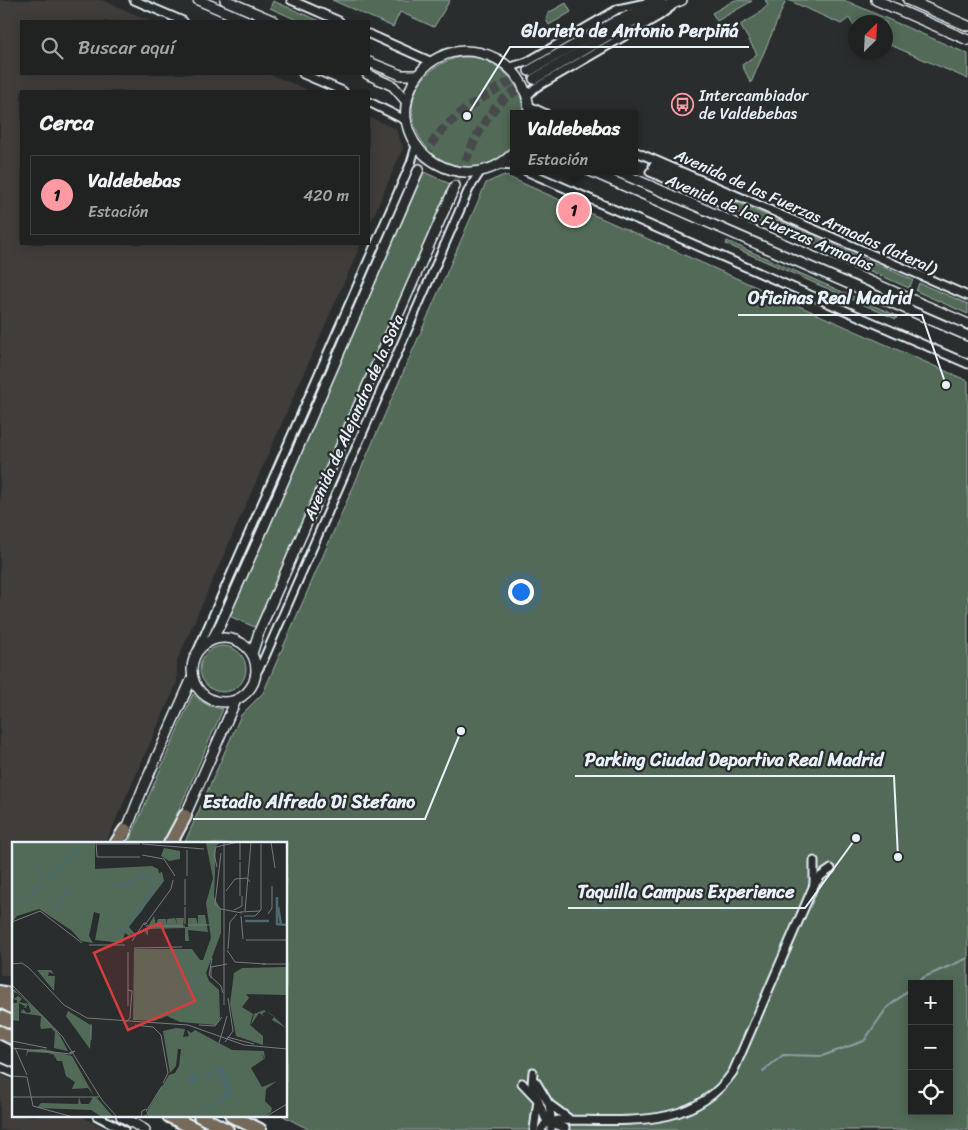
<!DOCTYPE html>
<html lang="es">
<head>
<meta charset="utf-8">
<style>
	:root { --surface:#202222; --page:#2d2f2f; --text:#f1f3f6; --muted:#a2a4a5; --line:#3d3f40; --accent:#ff9aa2 }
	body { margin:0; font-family:Sriracha,sans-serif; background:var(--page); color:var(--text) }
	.controls { position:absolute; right:15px; bottom:15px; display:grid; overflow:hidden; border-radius:0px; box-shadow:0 2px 12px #0003 }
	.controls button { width:45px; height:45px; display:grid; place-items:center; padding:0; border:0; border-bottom:1px solid var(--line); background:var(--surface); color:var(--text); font:25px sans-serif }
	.compass { position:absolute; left:848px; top:15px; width:45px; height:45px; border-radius:50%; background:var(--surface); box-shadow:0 2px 12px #0003; rotate:24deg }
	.you { position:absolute; left:520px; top:591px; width:18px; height:18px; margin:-12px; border:4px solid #fff; border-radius:50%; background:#1a73e8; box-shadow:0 0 0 8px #1a73e833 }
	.badge { display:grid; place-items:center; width:32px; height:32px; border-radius:50%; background:var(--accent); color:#111; font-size:16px; font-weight:700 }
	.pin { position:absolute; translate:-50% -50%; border:2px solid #fff; box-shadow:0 1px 5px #0006 }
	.popup { position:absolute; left:510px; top:110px; width:128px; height:65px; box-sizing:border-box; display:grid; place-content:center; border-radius:0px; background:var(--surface); filter:drop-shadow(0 1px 4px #0005); font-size:16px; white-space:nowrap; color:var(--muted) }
	.popup b { font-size:19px; color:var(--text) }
	.popup::after { content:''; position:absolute; left:50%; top:100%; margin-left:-10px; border:10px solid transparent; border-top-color:var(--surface) }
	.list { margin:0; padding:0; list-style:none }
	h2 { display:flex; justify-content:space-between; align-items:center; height:65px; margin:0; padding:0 20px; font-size:21px }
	h2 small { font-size:16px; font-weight:400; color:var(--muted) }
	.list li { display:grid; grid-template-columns:32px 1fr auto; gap:15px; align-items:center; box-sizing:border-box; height:80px; margin:0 10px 10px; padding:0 10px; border:1px solid var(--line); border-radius:0px }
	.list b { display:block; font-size:19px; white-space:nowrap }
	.list p { margin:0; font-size:16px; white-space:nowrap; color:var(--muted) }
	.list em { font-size:16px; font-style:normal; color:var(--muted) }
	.icon { flex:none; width:28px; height:28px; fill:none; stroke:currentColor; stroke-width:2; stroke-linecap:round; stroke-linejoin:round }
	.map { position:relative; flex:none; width:968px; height:1130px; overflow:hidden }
	.search { position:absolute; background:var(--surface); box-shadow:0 2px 12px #0003; left:20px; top:20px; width:350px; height:55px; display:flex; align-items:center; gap:12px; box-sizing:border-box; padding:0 18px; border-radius:0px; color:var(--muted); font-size:19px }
	.panel { position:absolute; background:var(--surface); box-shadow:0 2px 12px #0003; left:20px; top:90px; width:350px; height:155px; border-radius:0px }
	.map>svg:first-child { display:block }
	.built { fill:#3f3d3a }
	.green { fill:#526b59; stroke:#9daea8; fill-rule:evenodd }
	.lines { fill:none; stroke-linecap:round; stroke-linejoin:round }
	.stream { stroke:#8aa0a5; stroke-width:2 }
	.secondary-tunnel { stroke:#464a4c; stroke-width:9; stroke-dasharray:9 4.5; stroke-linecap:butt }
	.street-casing { stroke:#e8f1f8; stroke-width:11 }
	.secondary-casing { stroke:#e8f1f8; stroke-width:12 }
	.highway-casing { stroke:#e8f1f8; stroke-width:16 }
	.street { stroke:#2a2d2e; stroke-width:7 }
	.secondary { stroke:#2a2d2e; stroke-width:9 }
	.highway { stroke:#746a5a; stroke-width:12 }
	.labels { text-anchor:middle; stroke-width:4.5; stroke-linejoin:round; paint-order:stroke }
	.poi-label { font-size:16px; fill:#e8f1f8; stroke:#2a2d2e; text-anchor:start }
	.street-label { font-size:16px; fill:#e8f1f8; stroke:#2a2d2e }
	.inset-river { fill:none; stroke:#4c6a6d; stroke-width:2.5 }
	.inset-road { fill:none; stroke:#767b7f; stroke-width:1 }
	.view { fill:#d83c3d; fill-opacity:0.15; stroke:#d83c3d; stroke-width:2.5 }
	.inset-edge { fill:none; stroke:#e8f1f8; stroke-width:2.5 }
	.leader { fill:none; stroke:#e8f1f8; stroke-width:2 }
	.callout-dot { fill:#e8f1f8; stroke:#2a2d2e; stroke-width:2 }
	.callout-label { font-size:18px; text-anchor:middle; font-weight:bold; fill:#e8f1f8; stroke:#2a2d2e; stroke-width:4.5; stroke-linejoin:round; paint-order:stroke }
</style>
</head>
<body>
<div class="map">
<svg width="968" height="1130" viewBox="0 0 968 1130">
	<rect width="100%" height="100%" fill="#2a2d2e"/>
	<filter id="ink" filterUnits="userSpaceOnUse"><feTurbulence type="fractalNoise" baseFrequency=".02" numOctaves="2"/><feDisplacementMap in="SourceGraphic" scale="10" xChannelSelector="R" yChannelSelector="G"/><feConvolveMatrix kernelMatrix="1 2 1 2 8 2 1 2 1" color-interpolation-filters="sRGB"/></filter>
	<g filter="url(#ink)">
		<!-- built -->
		<g class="built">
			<polygon points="0,0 102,0 151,21 21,21 21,74 270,74 310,91 21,91 21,244 361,244 177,661 177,683 105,844 14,844 14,974 12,975 0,975"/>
			<polygon points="369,117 396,129 403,148 369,226"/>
			<polygon points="0,1074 14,1081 14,1116 81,1116 108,1130 0,1130"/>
		</g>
		<!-- green -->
		<g class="green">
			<polygon points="332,0 450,0 434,27 400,12 393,27"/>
			<polygon points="735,0 752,1 717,21 712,13"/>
			<polygon points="765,0 786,0 751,83 742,65 757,54 740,25 756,16 768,5"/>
			<polygon points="788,0 844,0 968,54 968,79 886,43 886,22 856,22 855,28 849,18 841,24"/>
			<polygon points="273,1 320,21 299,21 270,8"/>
			<polygon points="566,3 571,12 549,25 546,20 548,13"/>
			<path d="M 459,57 C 465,57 473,57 479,58 C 503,65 525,87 522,114 L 514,114 L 514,143 C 509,147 505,153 500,157 C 437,200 374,102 441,64 C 446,61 453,59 459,57 Z"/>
			<polygon points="424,172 450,184 257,628 229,616"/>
			<path d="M 504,175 L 968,381 L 968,1130 L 310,1130 L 283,1116 L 286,1116 L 286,844 L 184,844 L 241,715 L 263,693 L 486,183 ZM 912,984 L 949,984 L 949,1111 L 912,1111 Z"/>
			<polygon points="738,203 913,280 909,288 734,211"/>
			<polygon points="727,241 897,316 896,319 726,244"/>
			<polygon points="919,283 968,304 968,314 916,291"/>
			<circle cx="223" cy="669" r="23"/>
			<path d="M 193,694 C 203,704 210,707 223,709 L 164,844 L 128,844 Z"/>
		</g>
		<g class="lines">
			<!-- stream -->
			<g class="stream">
				<polyline points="915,984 922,978 968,958"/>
				<polyline points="763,1071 783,1055 822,1056 864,1041 886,1009 912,987"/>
			</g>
			<!-- secondary-tunnel -->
			<g class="secondary-tunnel">
				<path d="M 419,169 C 423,161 426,153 431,145 C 455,110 493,91 529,71"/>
				<path d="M 455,186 C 468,156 480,120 505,98 C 514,91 524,85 534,79"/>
			</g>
			<defs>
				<g id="street">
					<polyline points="134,0 183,21"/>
					<polyline points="291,0 339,21"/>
					<polyline points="369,34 432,62"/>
					<polyline points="510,67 527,62 618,9 655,1"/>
					<polyline points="303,74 343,91"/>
					<polyline points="527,96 535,88 659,16 671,7"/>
					<polyline points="369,102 407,121"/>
					<polyline points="529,106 546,114"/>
					<polyline points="634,151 968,296"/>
					<polyline points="499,165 514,166"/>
					<polyline points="653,166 732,200"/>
					<polyline points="526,171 968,364"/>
					<polyline points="650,172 730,206"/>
					<polyline points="198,650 411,163 416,146"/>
					<polyline points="255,675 263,661 469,189 480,172"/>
					<polyline points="814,861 814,885"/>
					<polyline points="0,1067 14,1073"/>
					<polyline points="533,1072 532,1084 545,1118 554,1124 565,1128"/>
					<polyline points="536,1082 549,1104 551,1118 551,1130"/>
					<polyline points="522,1083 538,1100 534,1130"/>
					<polyline points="549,1104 568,1118"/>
					<polyline points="97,1116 124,1130"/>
					<path d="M 541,1130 L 545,1124 L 558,1120 C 627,1120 693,1130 733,1072 L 814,885 L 821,876 L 831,869"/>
				</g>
				<g id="secondary">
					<polyline points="198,0 247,21"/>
					<polyline points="225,0 274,21"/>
					<polyline points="876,0 968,40"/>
					<polyline points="908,0 968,26"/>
					<polyline points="369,62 401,75 418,75"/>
					<polyline points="529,71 616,21 643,10 661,0"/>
					<polyline points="367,74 393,86 407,102"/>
					<polyline points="534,79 631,22 682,0"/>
					<path d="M 514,152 C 468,201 386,153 410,90 C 435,26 529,46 529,114"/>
					<polyline points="590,171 968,336"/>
					<polyline points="616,171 968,324"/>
					<circle cx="224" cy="670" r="32"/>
					<polyline points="212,640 221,623 263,529 419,169"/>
					<polyline points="252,654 259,632 455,186"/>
					<polyline points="185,816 236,700"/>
					<polyline points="124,836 143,788 192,678"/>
					<polyline points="121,1116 145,1130"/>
				</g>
				<g id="highway">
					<polyline points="116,844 125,830"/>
					<polyline points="170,844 185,816"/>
					<polyline points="0,992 14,995"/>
					<polyline points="0,1001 14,1008"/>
					<polyline points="0,1017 14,1023"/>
					<polyline points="0,1032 14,1039"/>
					<polyline points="169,1116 197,1130"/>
					<polyline points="200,1116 227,1130"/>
					<polyline points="232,1116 260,1130"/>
				</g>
			</defs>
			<!-- street casing -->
			<use href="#street" class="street-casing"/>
			<!-- secondary casing -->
			<use href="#secondary" class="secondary-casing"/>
			<!-- highway casing -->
			<use href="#highway" class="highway-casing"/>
			<!-- street -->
			<use href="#street" class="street"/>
			<!-- secondary -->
			<use href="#secondary" class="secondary"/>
			<!-- highway -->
			<use href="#highway" class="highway"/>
		</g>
	</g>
	<!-- icons -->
	<defs>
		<symbol id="bus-ring" viewBox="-11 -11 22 22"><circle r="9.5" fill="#2a2d2e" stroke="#ff9aa2" stroke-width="1.5"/><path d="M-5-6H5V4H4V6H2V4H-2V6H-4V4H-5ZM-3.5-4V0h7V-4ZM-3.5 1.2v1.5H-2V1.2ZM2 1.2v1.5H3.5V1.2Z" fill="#ff9aa2"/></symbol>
	</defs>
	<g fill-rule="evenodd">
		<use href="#bus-ring" x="670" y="92" width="25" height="25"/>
	</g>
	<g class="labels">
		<!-- poi labels -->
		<g class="poi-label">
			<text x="699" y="101">Intercambiador<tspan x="699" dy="18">de Valdebebas</tspan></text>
		</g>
		<!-- street labels -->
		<g class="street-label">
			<text transform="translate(806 211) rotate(24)" y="6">Avenida de las Fuerzas Armadas (lateral)</text>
			<text transform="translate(770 222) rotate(23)" y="6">Avenida de las Fuerzas Armadas</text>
			<text transform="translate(353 417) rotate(-66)" y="6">Avenida de Alejandro de la Sota</text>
		</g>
	</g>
	<!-- overview -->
	<g transform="translate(12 842)">
		<rect width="275" height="275" fill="#2a2d2e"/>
		<path d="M 3,0 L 83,0 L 83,27 L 140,24 L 146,27 L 147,31 L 150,30 L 152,39 L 117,85 L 123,92 L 120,96 L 120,91 L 117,94 L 113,91 L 110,101 L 83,98 L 88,72 L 82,70 L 77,94 L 81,101 L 69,99 L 59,88 L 27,67 L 5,74 L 1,79 L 0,2 ZM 208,0 L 204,4 L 202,55 L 209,68 L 209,91 L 194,131 L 197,139 L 207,148 L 208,176 L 204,183 L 168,180 L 155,174 L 142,179 L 121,178 L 122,107 L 180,107 L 188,118 L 191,118 L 199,96 L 194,61 L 201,36 L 194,1 ZM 152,6 L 168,9 L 168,17 L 157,19 L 149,14 ZM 186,73 L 193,73 L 196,90 L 176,88 L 177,99 L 173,99 L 173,86 L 136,87 L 136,94 L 133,90 L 142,74 L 144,83 L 146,77 L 154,77 L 155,83 L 155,77 L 163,76 L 165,83 L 164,76 L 172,76 L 171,85 L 176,85 L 176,76 L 184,76 L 186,82 ZM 275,125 L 275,153 L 234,152 L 237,156 L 230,165 L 241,172 L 238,183 L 251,194 L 251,203 L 224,194 L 218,162 L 222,131 L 230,126 ZM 25,128 L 39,128 L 42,132 L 37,130 L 36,134 L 43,134 L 42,149 ZM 2,147 L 5,150 L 34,177 L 47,192 L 56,209 L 42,206 L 43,190 L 39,186 L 29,187 L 29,184 L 28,187 L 29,174 L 9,171 L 9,167 L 10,170 L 11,167 L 15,171 L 19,170 L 16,162 L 14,166 L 11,166 L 14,165 L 7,161 L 7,179 L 0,178 L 0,161 L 5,161 L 5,158 L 1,157 L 1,153 L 0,157 L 0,151 L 2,151 L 2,157 L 6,154 L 10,157 L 7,160 L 17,162 L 5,151 L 0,150 ZM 252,168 L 259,172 L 274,186 L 260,178 L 262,175 L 254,169 L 250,172 L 253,175 L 247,171 L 239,183 L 242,172 ZM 56,169 L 80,184 L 78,207 L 54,174 ZM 164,186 L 173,187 L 171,195 L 177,194 L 175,188 L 179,191 L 183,188 L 220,208 L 252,209 L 253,217 L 249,211 L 252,217 L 239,226 L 250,245 L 265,239 L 254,247 L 253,259 L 260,266 L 259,270 L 252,275 L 136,275 L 136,268 L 157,233 L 163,231 L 167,224 L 169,207 L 166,207 L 164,224 L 158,231 L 151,189 ZM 32,207 L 60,214 L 82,254 L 76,246 L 60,247 L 63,240 L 54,234 L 50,219 L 45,219 L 43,214 L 42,217 L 42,213 L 36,211 L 16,210 L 14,215 L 15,208 ZM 67,255 L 69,262 L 77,262 L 81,255 L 85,256 L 101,275 L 90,275 L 79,268 L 25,266 L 29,261 L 66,262 Z" fill="#526b59"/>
		<path d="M 210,223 L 220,251 L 207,262 L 175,275 L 209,258 L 215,249 L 206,229 L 180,241 L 175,238 L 177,234 L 185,230 L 184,235 L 188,236 Z" fill="#4c6a6d"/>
		<path class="inset-river" d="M 23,23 L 32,36M 36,36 L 66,6M 103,42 L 112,44 L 130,34 L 141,35M 265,55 L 265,82 L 275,83M 11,59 L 30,42M 266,65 L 269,82M 45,68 L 50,52 L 57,48M 233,79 L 257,79M 108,91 L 129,68 L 143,43M 167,161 L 182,139 L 192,133"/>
		<path class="inset-road" d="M 84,0 L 85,15 L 128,15M 259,0 L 263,26M 85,2 L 128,2M 130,2 L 192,7M 175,8 L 175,34M 209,11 L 203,62 L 209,67 L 230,71M 130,13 L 152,17 L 163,34M 228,18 L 228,1M 205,25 L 202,12 L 204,5 L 226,0M 173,37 L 173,63M 214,49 L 223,37 L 235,36 L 238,40M 228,54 L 228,20M 222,68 L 230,64 L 230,54M 233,69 L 239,0M 228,70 L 248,69M 256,72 L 260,66 L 260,44M 229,74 L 231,97M 232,74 L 243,74 L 249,68 L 249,2M 0,80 L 28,69 L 70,101M 135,80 L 159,47 L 161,38M 173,82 L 173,65M 176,83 L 197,83M 134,84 L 173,84M 234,98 L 275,98M 120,99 L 132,81 L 135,81 L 132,83M 77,103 L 113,103M 122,106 L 170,105M 216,107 L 218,80 L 225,72M 215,108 L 223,120 L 254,122M 116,110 L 116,164M 200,116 L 197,133 L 209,144 L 211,151M 0,122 L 10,121 L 17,126 L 52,163 L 75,176 L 176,183 L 232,203 L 275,207M 250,122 L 275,122M 199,136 L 199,125 L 215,122M 0,143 L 50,194 L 90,258 L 105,275M 116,148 L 120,149 L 119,161M 212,163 L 212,0M 79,182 L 79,198M 112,182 L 118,176 L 119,161M 123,183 L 141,185 L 149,193 L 156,231 L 151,241M 187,183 L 203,184 L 210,175M 215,195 L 242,202M 0,199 L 35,206M 213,200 L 221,189 L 216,156M 207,201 L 215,174M 0,206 L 59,212 L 63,209 L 57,211M 3,206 L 15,233M 0,234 L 15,235M 15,235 L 21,264 L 61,275M 0,255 L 87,255M 135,268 L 150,244M 129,275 L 130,269 L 134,267 L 136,272 L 131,275M 253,275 L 275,262"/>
		<path class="view" d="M 148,81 L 183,159 L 116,188 L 82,111 Z"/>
		<rect width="275" height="275" class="inset-edge"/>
	</g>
	<!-- callouts -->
	<path class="leader" d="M467 116L510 47H749M946 385L922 315H738M898 857L894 776H575M461 731L425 819H193M856 838L805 908H568"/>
	<g class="callout-dot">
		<circle cx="467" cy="116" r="5"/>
		<circle cx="946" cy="385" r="5"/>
		<circle cx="898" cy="857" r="5"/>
		<circle cx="461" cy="731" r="5"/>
		<circle cx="856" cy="838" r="5"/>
	</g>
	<g class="callout-label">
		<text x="630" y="37">Glorieta de Antonio Perpiñá</text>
		<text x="830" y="304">Oficinas Real Madrid</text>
		<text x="734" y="766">Parking Ciudad Deportiva Real Madrid</text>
		<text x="309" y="808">Estadio Alfredo Di Stefano</text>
		<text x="686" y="898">Taquilla Campus Experience</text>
	</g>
</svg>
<div class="controls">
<button>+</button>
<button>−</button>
<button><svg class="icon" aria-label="locate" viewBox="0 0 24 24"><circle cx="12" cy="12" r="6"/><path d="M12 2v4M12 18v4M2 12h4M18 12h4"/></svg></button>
</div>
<svg class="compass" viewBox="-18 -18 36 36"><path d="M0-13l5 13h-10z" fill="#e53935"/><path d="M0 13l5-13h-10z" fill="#a2a4a5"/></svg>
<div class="you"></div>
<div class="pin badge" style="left:574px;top:210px">1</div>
<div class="popup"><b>Valdebebas</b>Estación</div>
<div class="search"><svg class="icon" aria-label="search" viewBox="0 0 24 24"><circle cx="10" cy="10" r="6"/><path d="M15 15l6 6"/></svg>Buscar aquí</div>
<section class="panel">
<h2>Cerca<small></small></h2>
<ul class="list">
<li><span class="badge">1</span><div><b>Valdebebas</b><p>Estación</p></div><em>420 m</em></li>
</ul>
</section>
</div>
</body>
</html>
